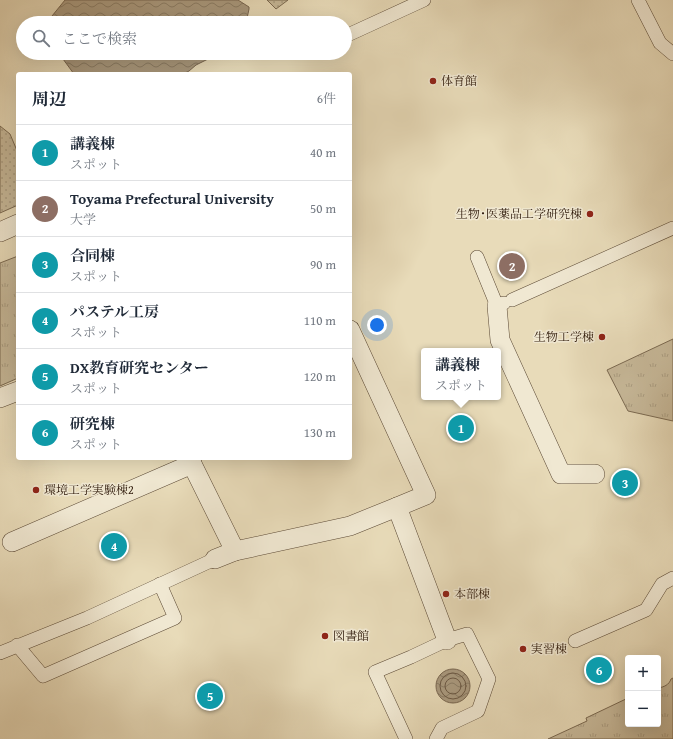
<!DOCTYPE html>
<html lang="ja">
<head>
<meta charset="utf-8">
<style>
	:root { --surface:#fff; --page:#f2f2f3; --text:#1f2937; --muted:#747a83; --line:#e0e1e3; --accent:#8f2418 }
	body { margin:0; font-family:"Gentium Book Plus","Noto Serif JP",serif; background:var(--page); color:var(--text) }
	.controls { position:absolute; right:12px; bottom:12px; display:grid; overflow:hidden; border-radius:4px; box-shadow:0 4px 16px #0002 }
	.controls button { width:36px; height:36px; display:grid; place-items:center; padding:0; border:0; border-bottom:1px solid var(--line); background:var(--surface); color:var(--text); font:20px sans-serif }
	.you { position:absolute; left:377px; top:325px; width:14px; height:14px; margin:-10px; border:3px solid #fff; border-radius:50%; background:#1a73e8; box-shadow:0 0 0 6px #1a73e833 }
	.badge { display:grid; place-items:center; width:26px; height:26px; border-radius:50%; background:var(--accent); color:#fff; font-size:13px; font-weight:700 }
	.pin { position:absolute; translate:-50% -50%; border:2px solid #fff; box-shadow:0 1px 4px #0006 }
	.popup { position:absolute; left:421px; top:348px; width:80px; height:52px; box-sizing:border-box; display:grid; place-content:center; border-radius:4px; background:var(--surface); filter:drop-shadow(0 1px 3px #0005); font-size:13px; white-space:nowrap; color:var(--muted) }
	.popup b { font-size:15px; color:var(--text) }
	.popup::after { content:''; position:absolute; left:50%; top:100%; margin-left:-8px; border:8px solid transparent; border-top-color:var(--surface) }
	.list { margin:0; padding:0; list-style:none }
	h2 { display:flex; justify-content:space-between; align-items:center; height:52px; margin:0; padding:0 16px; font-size:17px }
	h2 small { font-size:13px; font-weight:400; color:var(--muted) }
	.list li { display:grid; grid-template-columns:26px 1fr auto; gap:12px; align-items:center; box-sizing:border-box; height:56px; padding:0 16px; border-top:1px solid var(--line) }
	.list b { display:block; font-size:15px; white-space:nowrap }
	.list p { margin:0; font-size:13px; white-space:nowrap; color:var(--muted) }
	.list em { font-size:13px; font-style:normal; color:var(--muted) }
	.icon { flex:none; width:22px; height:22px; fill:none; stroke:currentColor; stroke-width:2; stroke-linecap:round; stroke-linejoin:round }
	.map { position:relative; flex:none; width:673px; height:739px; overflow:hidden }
	.search { position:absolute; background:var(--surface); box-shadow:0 4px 16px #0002; left:16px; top:16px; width:336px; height:44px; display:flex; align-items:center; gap:10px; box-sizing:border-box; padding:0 14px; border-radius:22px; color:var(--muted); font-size:15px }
	.panel { position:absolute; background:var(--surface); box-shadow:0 4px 16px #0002; left:16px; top:72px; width:336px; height:388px; border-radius:4px }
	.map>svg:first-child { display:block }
	.grass { fill:url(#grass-tufts); stroke:#7b6a52 }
	.park { fill:url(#park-dots); stroke:#7b6a52 }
	.water { fill:url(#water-waves); stroke:#786650 }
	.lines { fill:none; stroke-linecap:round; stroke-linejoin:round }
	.shore { stroke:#6c5944; stroke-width:1 }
	.service-casing { stroke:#5c4a36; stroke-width:14 }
	.pedestrian-casing { stroke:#5c4a36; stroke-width:20 }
	.service { stroke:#f0e8d2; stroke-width:13 }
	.pedestrian { stroke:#f0e8d2; stroke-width:19 }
	.poi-dot { fill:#8f2418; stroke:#f0e8d2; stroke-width:1.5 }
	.labels { text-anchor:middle; stroke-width:3; stroke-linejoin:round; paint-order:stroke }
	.poi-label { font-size:12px; fill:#2e190a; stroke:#f0e8d2; text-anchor:start }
</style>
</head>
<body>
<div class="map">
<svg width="673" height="739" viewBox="0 0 673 739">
	<defs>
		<pattern id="grass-tufts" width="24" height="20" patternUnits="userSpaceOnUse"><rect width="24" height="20" fill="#c8ba9b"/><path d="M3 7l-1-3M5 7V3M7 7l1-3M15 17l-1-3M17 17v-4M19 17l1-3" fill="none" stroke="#ac9f84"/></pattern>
		<pattern id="park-dots" width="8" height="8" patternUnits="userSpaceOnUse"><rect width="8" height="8" fill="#c8ba9b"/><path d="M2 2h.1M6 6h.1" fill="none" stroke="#ac9f84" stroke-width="1.8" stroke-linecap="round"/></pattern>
		<pattern id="water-waves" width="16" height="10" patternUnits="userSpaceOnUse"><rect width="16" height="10" fill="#a9997e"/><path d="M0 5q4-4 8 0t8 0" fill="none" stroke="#8a7c65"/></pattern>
	</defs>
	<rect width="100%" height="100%" fill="#e8dbb9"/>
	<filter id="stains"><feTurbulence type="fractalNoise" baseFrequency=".005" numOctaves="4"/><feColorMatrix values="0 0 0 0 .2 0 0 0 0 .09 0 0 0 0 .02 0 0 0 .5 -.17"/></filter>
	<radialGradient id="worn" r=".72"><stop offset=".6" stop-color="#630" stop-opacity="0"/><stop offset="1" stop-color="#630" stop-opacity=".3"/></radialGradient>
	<!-- grass -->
	<g class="grass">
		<polygon points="18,256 18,378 0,386 0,263"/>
		<polygon points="673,339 673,421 628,411 607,370"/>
		<path d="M 673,678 L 673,739 L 548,739 L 587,721 L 586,718 L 628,698 L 628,724 L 658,724 L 658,688 C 664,687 669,685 671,679 Z"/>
	</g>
	<!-- park -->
	<g class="park">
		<polygon points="267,0 288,0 276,9"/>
		<polygon points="0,126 10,134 18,153 18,205 0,213"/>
	</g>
	<!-- water -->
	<g class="water">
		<polygon points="65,0 238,0 249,7 249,9 246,23 51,23 52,16"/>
		<polygon points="61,53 220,53 196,65 189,71 183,74 74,74 63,59"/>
		<circle cx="453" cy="686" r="17"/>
	</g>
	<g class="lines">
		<!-- shore -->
		<g class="shore">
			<circle cx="453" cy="686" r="13"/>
			<circle cx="453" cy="686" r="8"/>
		</g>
		<defs>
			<g id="service">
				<polyline points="638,0 660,43 673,54"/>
				<polyline points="350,34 424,0"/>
				<polyline points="477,257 497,306 504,303"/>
				<polyline points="512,300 673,228"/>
				<polyline points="575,641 646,610 662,584 673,578"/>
				<polyline points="17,645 43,676 175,618 160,584"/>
				<polyline points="0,653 87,618 215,559"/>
				<polyline points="406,739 375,672 411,657 447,640 467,634 489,679 478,711 442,728 436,739"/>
			</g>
			<g id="pedestrian">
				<polyline points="0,232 18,224"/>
				<polyline points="497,306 500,340 561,474 595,474"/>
				<polyline points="350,330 426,495 397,507 447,640"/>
				<polyline points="0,398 18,391"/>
				<polyline points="189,458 235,551"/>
				<polyline points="12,542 192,464"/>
				<polyline points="215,559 235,551 350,526 397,507"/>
			</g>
		</defs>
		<!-- service casing -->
		<use href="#service" class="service-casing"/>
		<!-- pedestrian casing -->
		<use href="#pedestrian" class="pedestrian-casing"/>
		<!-- service -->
		<use href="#service" class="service"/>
		<!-- pedestrian -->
		<use href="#pedestrian" class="pedestrian"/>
	</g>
	<!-- markers -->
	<g class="poi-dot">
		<circle cx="433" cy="81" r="4"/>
		<circle cx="590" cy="214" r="4"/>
		<circle cx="602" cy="337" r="4"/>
		<circle cx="36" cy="490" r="4"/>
		<circle cx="446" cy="594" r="4"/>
		<circle cx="325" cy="636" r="4"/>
		<circle cx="523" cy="649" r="4"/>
	</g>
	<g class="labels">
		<!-- poi labels -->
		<g class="poi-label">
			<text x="441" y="85">体育館</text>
			<text x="582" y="218" text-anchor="end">生物･医薬品工学研究棟</text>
			<text x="594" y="341" text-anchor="end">生物工学棟</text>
			<text x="44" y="494">環境工学実験棟2</text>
			<text x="454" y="598">本部棟</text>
			<text x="333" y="640">図書館</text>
			<text x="531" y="653">実習棟</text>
		</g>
	</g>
	<rect width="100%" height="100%" filter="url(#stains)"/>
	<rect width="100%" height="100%" fill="url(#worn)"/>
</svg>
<div class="controls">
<button>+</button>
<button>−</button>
</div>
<div class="you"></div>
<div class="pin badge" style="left:461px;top:428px;background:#0f9aa8">1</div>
<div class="popup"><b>講義棟</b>スポット</div>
<div class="pin badge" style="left:512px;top:266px;background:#8d6e63">2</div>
<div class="pin badge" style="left:625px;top:483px;background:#0f9aa8">3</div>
<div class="pin badge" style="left:114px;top:546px;background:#0f9aa8">4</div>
<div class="pin badge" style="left:210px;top:696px;background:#0f9aa8">5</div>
<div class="pin badge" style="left:599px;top:670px;background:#0f9aa8">6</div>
<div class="search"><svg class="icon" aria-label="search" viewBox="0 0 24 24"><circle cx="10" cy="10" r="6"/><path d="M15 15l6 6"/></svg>ここで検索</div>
<section class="panel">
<h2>周辺<small>6件</small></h2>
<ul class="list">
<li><span class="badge" style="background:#0f9aa8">1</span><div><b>講義棟</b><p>スポット</p></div><em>40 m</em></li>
<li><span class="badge" style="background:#8d6e63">2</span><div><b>Toyama Prefectural University</b><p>大学</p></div><em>50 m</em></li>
<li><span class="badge" style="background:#0f9aa8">3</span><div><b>合同棟</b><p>スポット</p></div><em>90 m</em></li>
<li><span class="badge" style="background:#0f9aa8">4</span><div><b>パステル工房</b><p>スポット</p></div><em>110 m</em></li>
<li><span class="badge" style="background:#0f9aa8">5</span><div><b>DX教育研究センター</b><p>スポット</p></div><em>120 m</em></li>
<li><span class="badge" style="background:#0f9aa8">6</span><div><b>研究棟</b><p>スポット</p></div><em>130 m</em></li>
</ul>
</section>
</div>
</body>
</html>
